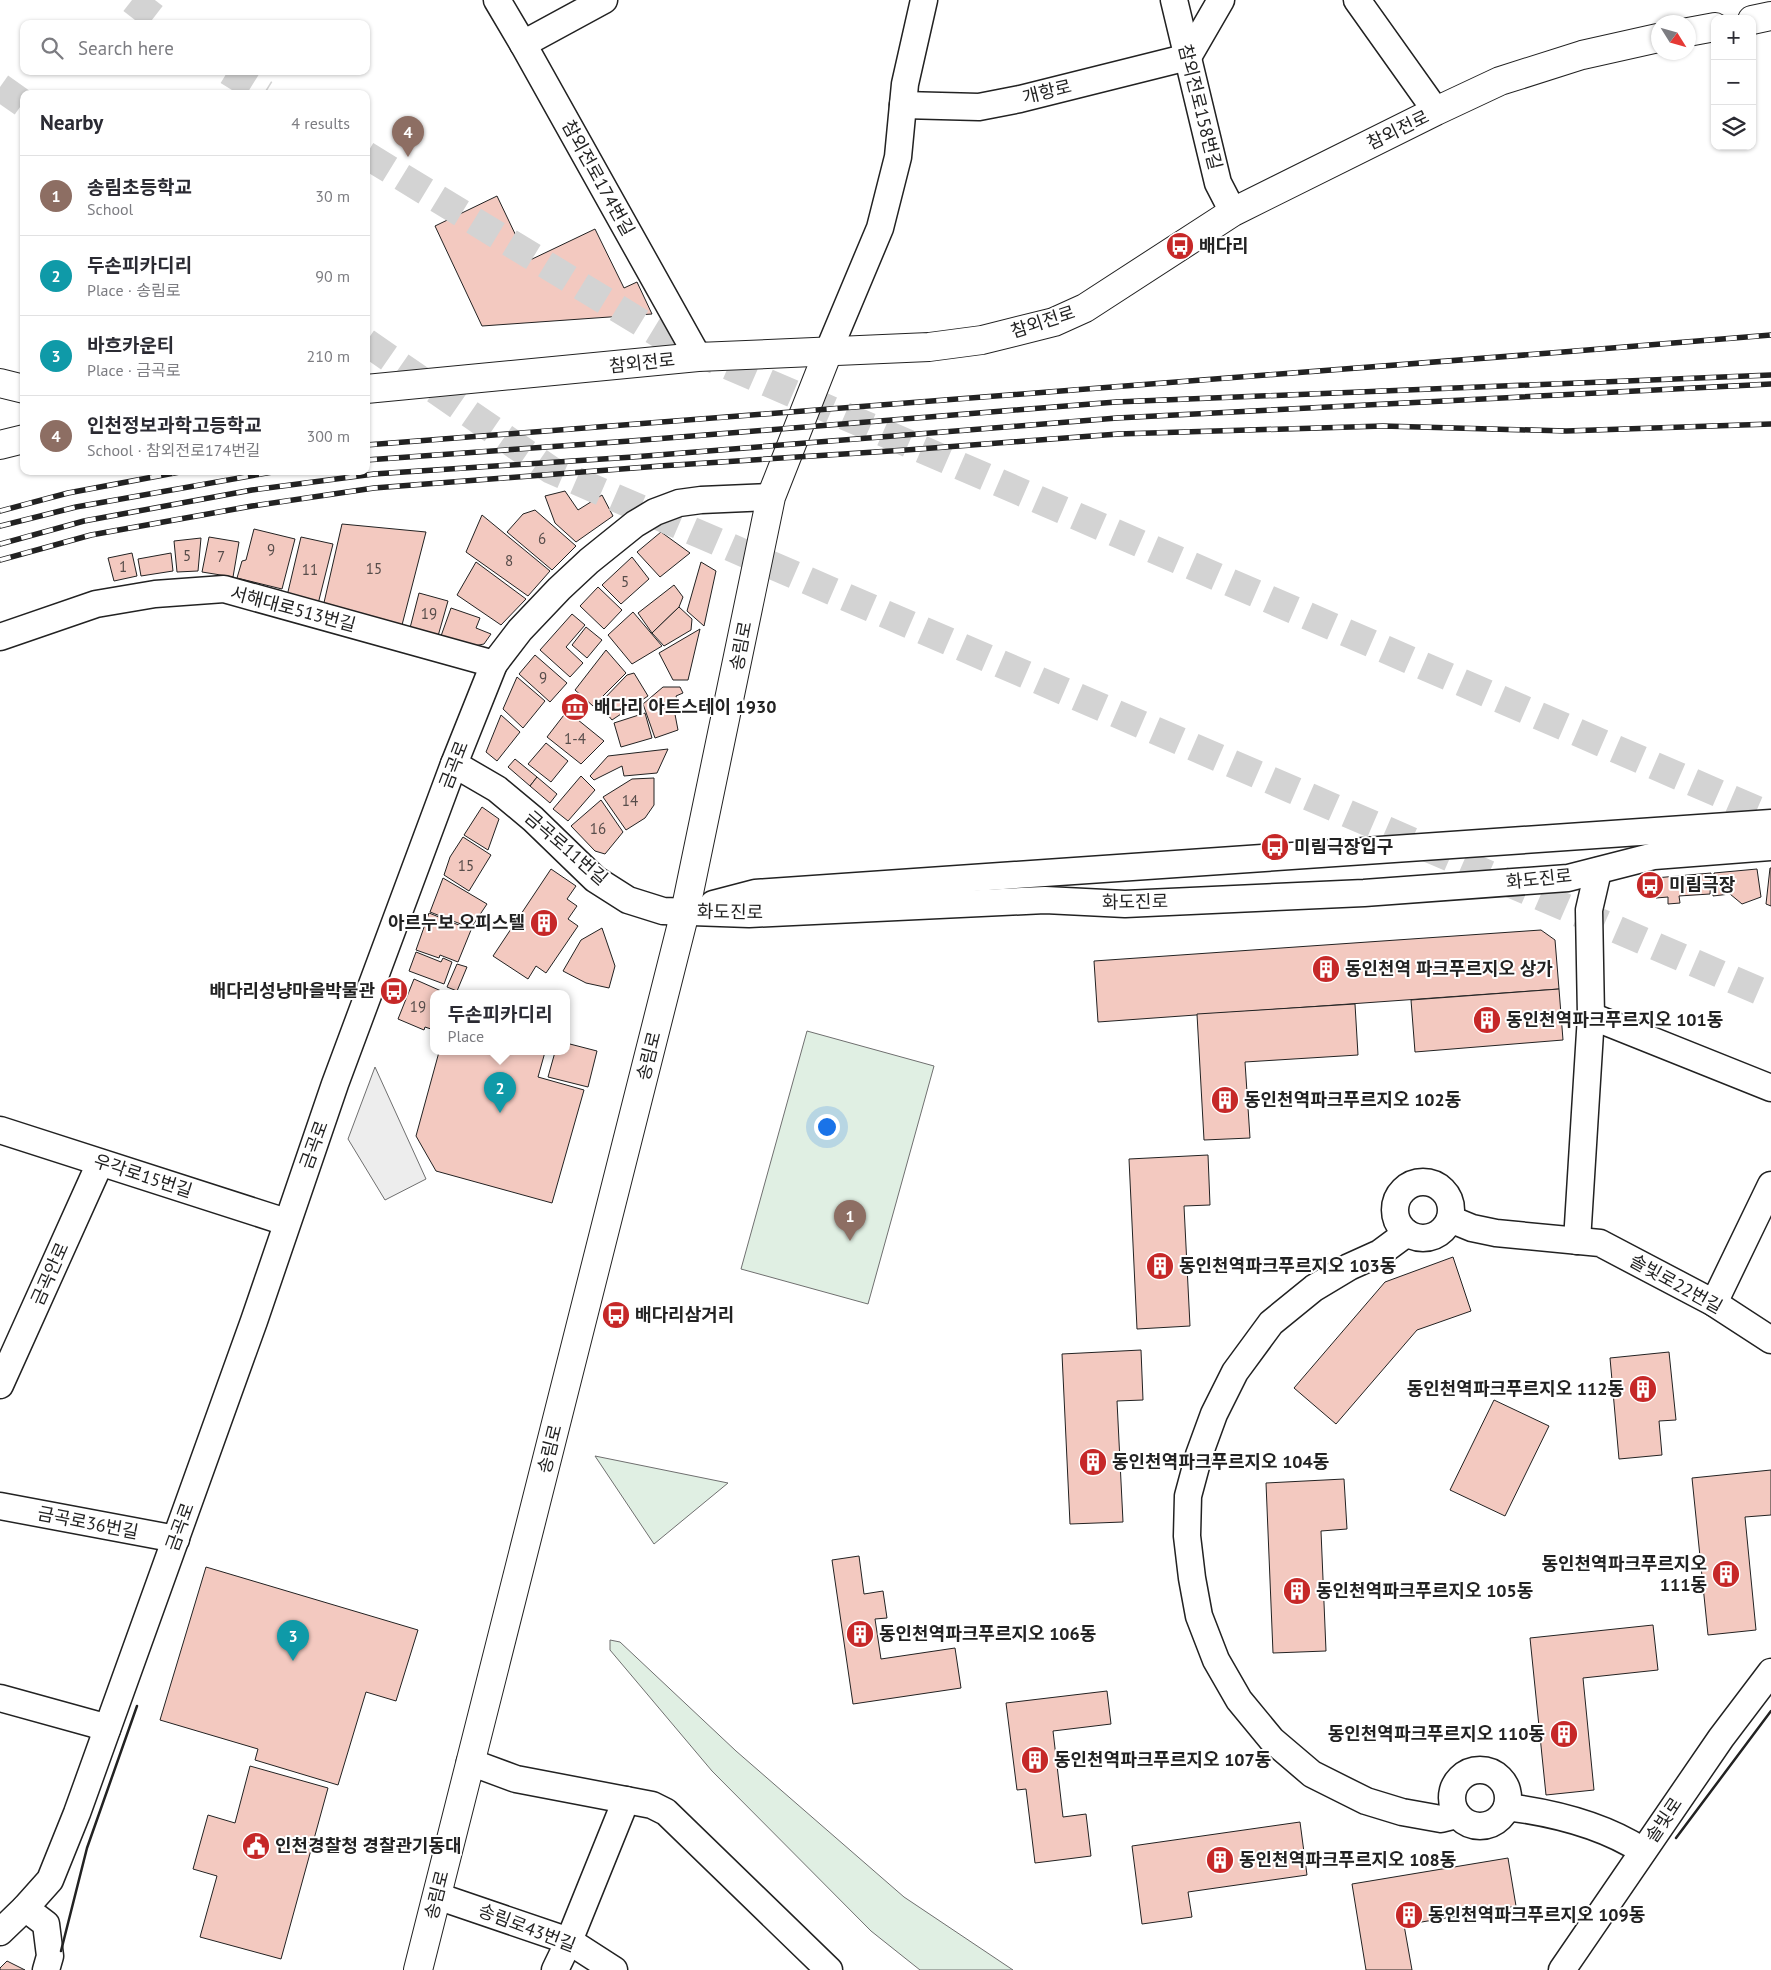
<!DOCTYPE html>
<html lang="en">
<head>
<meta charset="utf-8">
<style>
	:root { --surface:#fff; --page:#f2f2f3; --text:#2b2b33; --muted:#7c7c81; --line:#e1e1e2; --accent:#c62828 }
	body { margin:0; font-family:"PT Sans","Noto Sans KR",sans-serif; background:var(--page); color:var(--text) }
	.controls { position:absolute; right:15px; top:15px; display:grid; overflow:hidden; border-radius:10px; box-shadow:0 1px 4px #0004 }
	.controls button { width:45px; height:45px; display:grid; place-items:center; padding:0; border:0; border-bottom:1px solid var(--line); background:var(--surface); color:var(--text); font:25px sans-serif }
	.compass { position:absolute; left:1651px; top:15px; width:45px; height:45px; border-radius:50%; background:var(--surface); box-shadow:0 1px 4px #0004; rotate:127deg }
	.you { position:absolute; left:826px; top:1126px; width:18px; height:18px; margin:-12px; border:4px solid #fff; border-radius:50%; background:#1a73e8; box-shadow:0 0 0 8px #1a73e833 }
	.badge { display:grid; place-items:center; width:32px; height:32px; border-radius:50%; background:var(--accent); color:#fff; font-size:16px; font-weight:700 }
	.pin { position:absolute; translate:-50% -41px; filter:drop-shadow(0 1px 2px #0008) }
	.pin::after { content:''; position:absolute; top:26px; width:18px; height:15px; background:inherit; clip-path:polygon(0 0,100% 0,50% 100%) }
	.popup { position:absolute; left:430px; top:990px; width:140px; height:65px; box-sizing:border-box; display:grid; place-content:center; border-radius:10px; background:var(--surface); filter:drop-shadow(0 1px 4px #0005); font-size:16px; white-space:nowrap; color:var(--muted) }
	.popup b { font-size:19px; color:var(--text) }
	.popup::after { content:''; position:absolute; left:50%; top:100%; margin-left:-10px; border:10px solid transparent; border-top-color:var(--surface) }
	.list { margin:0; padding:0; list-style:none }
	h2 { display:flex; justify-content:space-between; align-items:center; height:65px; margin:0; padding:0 20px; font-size:21px }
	h2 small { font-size:16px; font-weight:400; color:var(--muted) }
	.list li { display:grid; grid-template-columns:32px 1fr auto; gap:15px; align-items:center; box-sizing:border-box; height:80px; padding:0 20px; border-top:1px solid var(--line) }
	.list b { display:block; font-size:19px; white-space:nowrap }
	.list p { margin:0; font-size:16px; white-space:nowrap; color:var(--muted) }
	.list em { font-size:16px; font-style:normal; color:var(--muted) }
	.icon { flex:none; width:28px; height:28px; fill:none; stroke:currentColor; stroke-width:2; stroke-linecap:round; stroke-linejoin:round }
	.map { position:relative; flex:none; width:1771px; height:1970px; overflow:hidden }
	.search { position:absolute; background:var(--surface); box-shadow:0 1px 4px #0004; left:20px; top:20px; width:350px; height:55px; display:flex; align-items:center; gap:12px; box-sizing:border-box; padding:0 18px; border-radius:10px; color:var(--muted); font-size:19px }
	.panel { position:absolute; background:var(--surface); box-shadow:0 1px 4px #0004; left:20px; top:90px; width:350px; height:385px; border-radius:10px }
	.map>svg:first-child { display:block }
	.green { fill:#e0efe3; stroke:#6f6f6f }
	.parking { fill:#ededed; stroke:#6f6f6f }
	.building { fill:#f3c9c0; stroke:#222 }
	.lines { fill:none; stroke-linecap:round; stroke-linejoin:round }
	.highway-tunnel { stroke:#d3d3d3; stroke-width:28; stroke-dasharray:28 14; stroke-linecap:butt }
	.minor-casing { stroke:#222; stroke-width:29 }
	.major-casing { stroke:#222; stroke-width:30 }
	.minor { stroke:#fff; stroke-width:26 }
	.major { stroke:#fff; stroke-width:28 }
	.rail-casing { stroke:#222; stroke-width:5.5 }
	.rail { stroke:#fff; stroke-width:4; stroke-dasharray:11; stroke-linecap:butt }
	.wall { stroke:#222; stroke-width:2.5 }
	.labels { text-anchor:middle; stroke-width:4; stroke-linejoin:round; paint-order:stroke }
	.number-label { font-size:15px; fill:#564c4a }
	.street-label { font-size:18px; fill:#222; stroke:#fff }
	.poi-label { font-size:18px; font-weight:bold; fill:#222; stroke:#fff; text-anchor:start }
</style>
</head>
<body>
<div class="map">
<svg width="1771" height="1970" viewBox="0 0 1771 1970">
	<rect width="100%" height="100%" fill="#fff"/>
	<!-- green -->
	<g class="green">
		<polygon points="807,1031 934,1066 868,1304 741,1269"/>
		<polygon points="595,1456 728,1483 654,1544"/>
		<polygon points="610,1640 620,1642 736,1751 904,1897 1013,1970 920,1970 871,1931 712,1771 610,1650"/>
	</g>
	<!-- parking -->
	<polygon class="parking" points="375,1067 426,1179 385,1200 348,1139"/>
	<!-- building -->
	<g class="building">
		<polygon points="497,196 528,261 595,229 624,288 637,282 652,314 482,326 435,226"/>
		<polygon points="565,491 578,510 602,495 613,516 576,542 555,523 545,496"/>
		<polygon points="535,510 576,546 552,570 507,532 523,514"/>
		<polygon points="482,515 550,571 528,596 466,552"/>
		<polygon points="342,524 426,532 402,625 323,607"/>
		<polygon points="254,529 295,539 282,589 237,578 242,561 246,560"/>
		<polygon points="661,532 690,553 660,577 637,552"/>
		<polygon points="209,537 239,542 233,577 202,572"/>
		<polygon points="301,537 333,544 318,604 287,596"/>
		<polygon points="201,538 198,571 177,572 174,541"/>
		<polygon points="132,553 137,576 114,581 108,558"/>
		<polygon points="171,553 173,571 141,576 138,559"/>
		<polygon points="632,557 649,579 621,604 602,585"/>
		<polygon points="476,562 526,599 501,625 457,595"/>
		<polygon points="701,562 716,571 704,626 687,611"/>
		<polygon points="674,585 683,597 679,607 652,633 638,613"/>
		<polygon points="598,587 622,610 604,629 580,606"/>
		<polygon points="419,593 448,601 438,636 410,628"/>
		<polygon points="679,607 692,619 691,630 664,646 652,633"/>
		<polygon points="451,608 480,618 476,628 491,634 484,644 474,646 441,636"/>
		<polygon points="633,612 662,646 632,664 608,635"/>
		<polygon points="572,614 585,625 566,647 583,663 570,677 540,650"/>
		<polygon points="586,627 602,640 587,658 572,645"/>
		<polygon points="700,629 688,680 673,680 659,653"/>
		<polygon points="606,650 626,673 593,706 575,690"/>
		<polygon points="535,655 567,683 550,702 519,674"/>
		<polygon points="634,673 648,696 612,720 599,704 627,675"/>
		<polygon points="517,677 545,701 523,728 503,709"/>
		<polygon points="663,687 680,687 683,693 676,696 678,702 673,704 678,730 655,738 643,704"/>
		<polygon points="567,711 604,741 581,764 547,737"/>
		<polygon points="645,713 652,738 621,747 614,723"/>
		<polygon points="501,715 520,732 497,761 486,752"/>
		<polygon points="546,743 568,761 551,782 528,764"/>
		<polygon points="668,749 657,773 624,776 622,766 594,780 590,776 608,756"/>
		<polygon points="515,759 537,777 530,786 508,767"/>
		<polygon points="581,776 595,790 568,821 553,809"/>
		<polygon points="537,777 557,794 550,803 530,786"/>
		<polygon points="654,778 654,805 645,818 626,830 603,797 632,779"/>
		<polygon points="601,800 623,832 605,854 595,851 571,826"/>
		<polygon points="482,807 499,819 488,850 464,835"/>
		<polygon points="463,837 491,855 469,891 444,875 450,857"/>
		<polygon points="1770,868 1771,868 1771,906 1766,904"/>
		<polygon points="551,869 576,886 567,899 577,906 568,919 578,926 546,973 536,966 528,979 493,956"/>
		<polygon points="1757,869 1761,897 1742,904 1730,894 1713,896 1714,873"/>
		<polygon points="1711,873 1710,894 1679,896 1680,903 1668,904 1668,897 1656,898 1655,878"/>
		<polygon points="443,878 487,904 471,928 430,912"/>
		<polygon points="429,913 471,930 458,962 440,955 439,958 416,950"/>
		<polygon points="602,928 615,966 609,988 586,983 563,971 581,940"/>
		<polygon points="1541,930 1555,940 1559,989 1098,1022 1094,961"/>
		<polygon points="416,952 441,962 443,958 452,962 444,984 409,971"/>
		<polygon points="457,964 467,967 457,991 447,987"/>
		<polygon points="414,979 448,994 434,994 434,1030 425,1027 424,1030 398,1019"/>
		<polygon points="1559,989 1563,1040 1415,1052 1411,1000"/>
		<polygon points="1355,1004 1358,1055 1245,1062 1250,1138 1204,1140 1197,1014"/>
		<polygon points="566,1043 597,1051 588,1087 548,1077 555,1052 566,1052"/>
		<polygon points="439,1052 545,1052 538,1077 584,1090 552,1203 436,1171 416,1136"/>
		<polygon points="1208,1155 1210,1205 1184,1206 1190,1326 1137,1329 1129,1159"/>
		<polygon points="1453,1257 1471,1311 1417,1330 1336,1424 1294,1388 1385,1282"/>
		<polygon points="1141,1350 1143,1400 1117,1401 1123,1522 1070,1524 1062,1354"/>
		<polygon points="1669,1352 1676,1420 1659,1421 1662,1455 1619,1459 1610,1358"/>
		<polygon points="1494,1400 1549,1426 1505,1516 1450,1490"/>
		<polygon points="1771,1470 1771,1515 1745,1517 1756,1630 1708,1635 1692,1478"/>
		<polygon points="1344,1479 1347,1529 1321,1531 1326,1651 1273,1653 1266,1483"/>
		<polygon points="859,1556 864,1594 883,1591 887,1618 875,1619 881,1659 955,1648 961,1688 853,1704 832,1560"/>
		<polygon points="206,1567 418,1630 396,1701 366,1692 338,1785 255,1760 258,1749 160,1720"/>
		<polygon points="1653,1625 1658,1670 1583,1678 1594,1790 1546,1795 1530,1638"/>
		<polygon points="1107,1691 1111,1724 1053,1731 1063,1817 1086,1814 1091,1856 1035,1863 1026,1789 1017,1790 1006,1703"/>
		<polygon points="250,1766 328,1788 281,1959 200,1937 217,1876 193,1869 208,1815 235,1823"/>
		<polygon points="1300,1822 1307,1875 1188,1892 1192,1917 1142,1924 1132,1846"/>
		<polygon points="1508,1858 1516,1906 1404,1925 1412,1970 1366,1970 1352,1884"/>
		<polygon points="7,1961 25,1970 0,1970 0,1968"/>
	</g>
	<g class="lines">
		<!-- highway-tunnel -->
		<g class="highway-tunnel">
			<polyline points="132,0 163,24"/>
			<polyline points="228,71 265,94"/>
			<polyline points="0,87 24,104"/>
			<polyline points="366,155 671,341 1771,816"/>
			<polyline points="366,342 551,470 1771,996"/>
		</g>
		<defs>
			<g id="minor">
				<polyline points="497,0 523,44 698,357"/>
				<polyline points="1174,0 1218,183 1233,212"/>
				<polyline points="1357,0 1436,111"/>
				<polyline points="523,44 604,0"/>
				<polyline points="903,105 979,107 1020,99 1188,57 1221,0"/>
				<polyline points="828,352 880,228 898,157 905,84 924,0"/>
				<polyline points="0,637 96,604 155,594 224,589 494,664"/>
				<polyline points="454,764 497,789 533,819 595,879 628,900 663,911 749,914 1045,900 1125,904 1364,893 1568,878 1654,856 1771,847"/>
				<polyline points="713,904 755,893 1771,823"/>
				<polyline points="1591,1016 1771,1088"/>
				<polyline points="0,1130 286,1222"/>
				<circle cx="1423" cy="1210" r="28"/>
				<polyline points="1450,1219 1472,1228 1496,1233 1600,1243 1714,1303 1771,1340"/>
				<polyline points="1407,1233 1380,1253 1349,1267 1314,1288 1271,1323 1235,1372 1214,1414 1199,1455 1188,1496 1187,1536 1192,1578 1199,1616 1216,1660 1239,1700 1272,1740 1312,1774 1366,1801 1402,1812 1441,1819 1457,1815"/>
				<polyline points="1577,1241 1591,1016 1589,910 1598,871"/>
				<polyline points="1714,1303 1771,1185"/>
				<polyline points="0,1385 100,1163"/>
				<polyline points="0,1506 176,1539"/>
				<polyline points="0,1698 94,1724 107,1729"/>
				<polyline points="470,1762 516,1779 652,1805 666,1812 829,1970"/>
				<circle cx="1480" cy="1798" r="28"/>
				<path d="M 1507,1807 C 1554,1813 1603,1825 1643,1851"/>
				<polyline points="437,1896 569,1941 614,1970"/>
				<polyline points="25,1908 46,1924 50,1956 46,1970"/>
				<polyline points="0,1932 25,1908 50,1880 77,1813 254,1321 335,1084 454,764 494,664 520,630 559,589 589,561 635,524 655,512 679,503 701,500 771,497"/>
				<polyline points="555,1970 569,1941 626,1800"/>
				<polyline points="1562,1970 1721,1738 1771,1672"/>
			</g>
			<g id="major">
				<polyline points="1752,20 1771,16"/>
				<polyline points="1688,32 1715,27"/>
				<polyline points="0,383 24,389"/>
				<polyline points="366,389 698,357 929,347 982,340 1054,322 1085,308 1233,212 1436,111 1500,81 1582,55 1658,38"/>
				<polyline points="0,445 24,439"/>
				<polyline points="418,1970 685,912 771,497 828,352"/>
			</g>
		</defs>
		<!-- minor casing -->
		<use href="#minor" class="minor-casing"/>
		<!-- major casing -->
		<use href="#major" class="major-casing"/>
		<!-- minor -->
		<use href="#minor" class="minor"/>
		<!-- major -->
		<use href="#major" class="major"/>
		<defs>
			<g id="rail">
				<polyline points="366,445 1563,352 1771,335"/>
				<polyline points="366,460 630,441 1116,402 1771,375"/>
				<polyline points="0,511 68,493 185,471"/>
				<polyline points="0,526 76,507 278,471"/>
				<polyline points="0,544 84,521 252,490 374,474 633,457 1117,418 1771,384"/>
				<polyline points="0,560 91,535 252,506 374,488 660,466 906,450 1118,434 1383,426 1566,431 1771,424"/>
			</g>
		</defs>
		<!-- rail casing -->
		<use href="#rail" class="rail-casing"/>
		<!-- rail -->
		<use href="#rail" class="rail"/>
		<!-- wall -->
		<g class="wall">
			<polyline points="1676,1838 1771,1711"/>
			<polyline points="61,1951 87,1848 137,1706"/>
		</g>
	</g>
	<!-- icons -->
	<defs>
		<symbol id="bus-disc" viewBox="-11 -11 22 22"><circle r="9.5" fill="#c62828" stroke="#fff"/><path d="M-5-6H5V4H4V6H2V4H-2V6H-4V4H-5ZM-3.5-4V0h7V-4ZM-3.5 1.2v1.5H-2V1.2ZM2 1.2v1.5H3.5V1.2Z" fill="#fff"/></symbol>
		<symbol id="museum-disc" viewBox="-11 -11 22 22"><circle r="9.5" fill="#c62828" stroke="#fff"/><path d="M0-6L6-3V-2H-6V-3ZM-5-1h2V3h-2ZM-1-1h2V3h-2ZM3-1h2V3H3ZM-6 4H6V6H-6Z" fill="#fff"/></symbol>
		<symbol id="building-disc" viewBox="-11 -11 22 22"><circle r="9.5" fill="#c62828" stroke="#fff"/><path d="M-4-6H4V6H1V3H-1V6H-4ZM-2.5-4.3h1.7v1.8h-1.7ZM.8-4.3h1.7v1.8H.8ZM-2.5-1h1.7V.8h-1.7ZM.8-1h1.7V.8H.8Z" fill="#fff"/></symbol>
		<symbol id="civic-disc" viewBox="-11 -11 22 22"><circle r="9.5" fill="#c62828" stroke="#fff"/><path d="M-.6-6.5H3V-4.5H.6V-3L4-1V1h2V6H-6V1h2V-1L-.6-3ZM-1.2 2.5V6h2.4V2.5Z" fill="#fff"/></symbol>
	</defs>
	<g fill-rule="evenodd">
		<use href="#bus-disc" x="1164" y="230" width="32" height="32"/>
		<use href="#museum-disc" x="559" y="691" width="32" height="32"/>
		<use href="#bus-disc" x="1259" y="831" width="32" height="32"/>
		<use href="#bus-disc" x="1634" y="869" width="32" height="32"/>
		<use href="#building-disc" x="528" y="907" width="32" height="32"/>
		<use href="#building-disc" x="1310" y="953" width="32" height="32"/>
		<use href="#bus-disc" x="378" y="975" width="32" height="32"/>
		<use href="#building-disc" x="1471" y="1004" width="32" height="32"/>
		<use href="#building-disc" x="1209" y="1084" width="32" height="32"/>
		<use href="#building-disc" x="1144" y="1250" width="32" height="32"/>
		<use href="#bus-disc" x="600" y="1299" width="32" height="32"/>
		<use href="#building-disc" x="1627" y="1373" width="32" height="32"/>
		<use href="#building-disc" x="1077" y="1446" width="32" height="32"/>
		<use href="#building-disc" x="1710" y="1558" width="32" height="32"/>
		<use href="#building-disc" x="1281" y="1575" width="32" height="32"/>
		<use href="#building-disc" x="844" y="1618" width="32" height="32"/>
		<use href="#building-disc" x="1548" y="1718" width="32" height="32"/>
		<use href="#building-disc" x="1019" y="1744" width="32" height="32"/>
		<use href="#civic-disc" x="240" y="1830" width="32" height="32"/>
		<use href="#building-disc" x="1204" y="1844" width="32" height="32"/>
		<use href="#building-disc" x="1393" y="1899" width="32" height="32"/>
	</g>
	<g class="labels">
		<!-- number labels -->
		<g class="number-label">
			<text x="542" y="544">6</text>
			<text x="271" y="555">9</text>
			<text x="187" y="561">5</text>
			<text x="221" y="562">7</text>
			<text x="509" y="566">8</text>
			<text x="123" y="572">1</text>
			<text x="374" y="574">15</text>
			<text x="310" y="575">11</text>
			<text x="625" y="587">5</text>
			<text x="429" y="619">19</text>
			<text x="543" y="683">9</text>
			<text x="575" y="744">1-4</text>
			<text x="630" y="806">14</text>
			<text x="598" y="834">16</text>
			<text x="466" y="871">15</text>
			<text x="418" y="1012">19</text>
		</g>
		<!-- street labels -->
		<g class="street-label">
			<text transform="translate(1047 92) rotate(-14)" y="6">개항로</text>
			<text transform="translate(1200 107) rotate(76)" y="6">참외전로158번길</text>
			<text transform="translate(1398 130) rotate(-26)" y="6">참외전로</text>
			<text transform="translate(598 178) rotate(61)" y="6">참외전로174번길</text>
			<text transform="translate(1043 322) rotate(-18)" y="6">참외전로</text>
			<text transform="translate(642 363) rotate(-6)" y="6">참외전로</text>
			<text transform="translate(293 609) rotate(15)" y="6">서해대로513번길</text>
			<text transform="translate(741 646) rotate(-79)" y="6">송림로</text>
			<text transform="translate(454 765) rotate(-69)" y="6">금곡로</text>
			<text transform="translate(566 848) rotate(41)" y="6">금곡로11번길</text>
			<text transform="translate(1539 879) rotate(-6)" y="6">화도진로</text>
			<text transform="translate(1135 902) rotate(-1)" y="6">화도진로</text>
			<text transform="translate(730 912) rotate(1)" y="6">화도진로</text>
			<text transform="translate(649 1056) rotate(-76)" y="6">송림로</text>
			<text transform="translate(314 1145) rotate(-70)" y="6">금곡로</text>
			<text transform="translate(143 1176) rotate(18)" y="6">우각로15번길</text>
			<text transform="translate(50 1274) rotate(-66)" y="6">금곡안로</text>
			<text transform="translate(1676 1284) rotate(29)" y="6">솔빛로22번길</text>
			<text transform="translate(550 1449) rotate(-76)" y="6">송림로</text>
			<text transform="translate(88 1523) rotate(11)" y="6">금곡로36번길</text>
			<text transform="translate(180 1527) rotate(-70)" y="6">금곡로</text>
			<text transform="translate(1664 1820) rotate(-56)" y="6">솔빛로</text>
			<text transform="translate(437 1895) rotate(-76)" y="6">송림로</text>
			<text transform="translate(527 1928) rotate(21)" y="6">송림로43번길</text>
		</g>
		<!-- poi labels -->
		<g class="poi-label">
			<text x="1199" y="252">배다리</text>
			<text x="594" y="713">배다리 아트스테이 1930</text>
			<text x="1294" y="853">미림극장입구</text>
			<text x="1669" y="891">미림극장</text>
			<text x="525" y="929" text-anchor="end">아르누보 오피스텔</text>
			<text x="1345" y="975">동인천역 파크푸르지오 상가</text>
			<text x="375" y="997" text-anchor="end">배다리성냥마을박물관</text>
			<text x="1506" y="1026">동인천역파크푸르지오 101동</text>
			<text x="1244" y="1106">동인천역파크푸르지오 102동</text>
			<text x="1179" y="1272">동인천역파크푸르지오 103동</text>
			<text x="635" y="1321">배다리삼거리</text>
			<text x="1624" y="1395" text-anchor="end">동인천역파크푸르지오 112동</text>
			<text x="1112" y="1468">동인천역파크푸르지오 104동</text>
			<text x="1707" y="1570" text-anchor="end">동인천역파크푸르지오<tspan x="1707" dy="21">111동</tspan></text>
			<text x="1316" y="1597">동인천역파크푸르지오 105동</text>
			<text x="879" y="1640">동인천역파크푸르지오 106동</text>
			<text x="1545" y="1740" text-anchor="end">동인천역파크푸르지오 110동</text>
			<text x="1054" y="1766">동인천역파크푸르지오 107동</text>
			<text x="275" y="1852">인천경찰청 경찰관기동대</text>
			<text x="1239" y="1866">동인천역파크푸르지오 108동</text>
			<text x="1428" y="1921">동인천역파크푸르지오 109동</text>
		</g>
	</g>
</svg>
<div class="controls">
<button>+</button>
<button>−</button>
<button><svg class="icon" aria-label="layers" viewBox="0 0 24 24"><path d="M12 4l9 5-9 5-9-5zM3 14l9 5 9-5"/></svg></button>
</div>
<svg class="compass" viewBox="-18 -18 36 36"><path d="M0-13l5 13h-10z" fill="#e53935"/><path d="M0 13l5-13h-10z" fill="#7c7c81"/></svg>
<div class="you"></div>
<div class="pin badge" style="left:850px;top:1241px;background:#8d6e63">1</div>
<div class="pin badge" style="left:500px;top:1113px;background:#0f9aa8">2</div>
<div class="popup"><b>두손피카디리</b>Place</div>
<div class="pin badge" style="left:293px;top:1661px;background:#0f9aa8">3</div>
<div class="pin badge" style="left:408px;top:157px;background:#8d6e63">4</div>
<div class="search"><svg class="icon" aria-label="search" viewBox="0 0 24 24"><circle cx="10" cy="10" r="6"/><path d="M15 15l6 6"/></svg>Search here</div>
<section class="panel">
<h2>Nearby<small>4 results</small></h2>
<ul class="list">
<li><span class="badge" style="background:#8d6e63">1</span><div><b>송림초등학교</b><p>School</p></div><em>30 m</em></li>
<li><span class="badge" style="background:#0f9aa8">2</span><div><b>두손피카디리</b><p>Place · 송림로</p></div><em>90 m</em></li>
<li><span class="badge" style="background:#0f9aa8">3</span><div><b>바흐카운티</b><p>Place · 금곡로</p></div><em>210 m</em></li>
<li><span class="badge" style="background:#8d6e63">4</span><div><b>인천정보과학고등학교</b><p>School · 참외전로174번길</p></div><em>300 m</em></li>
</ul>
</section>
</div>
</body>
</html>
